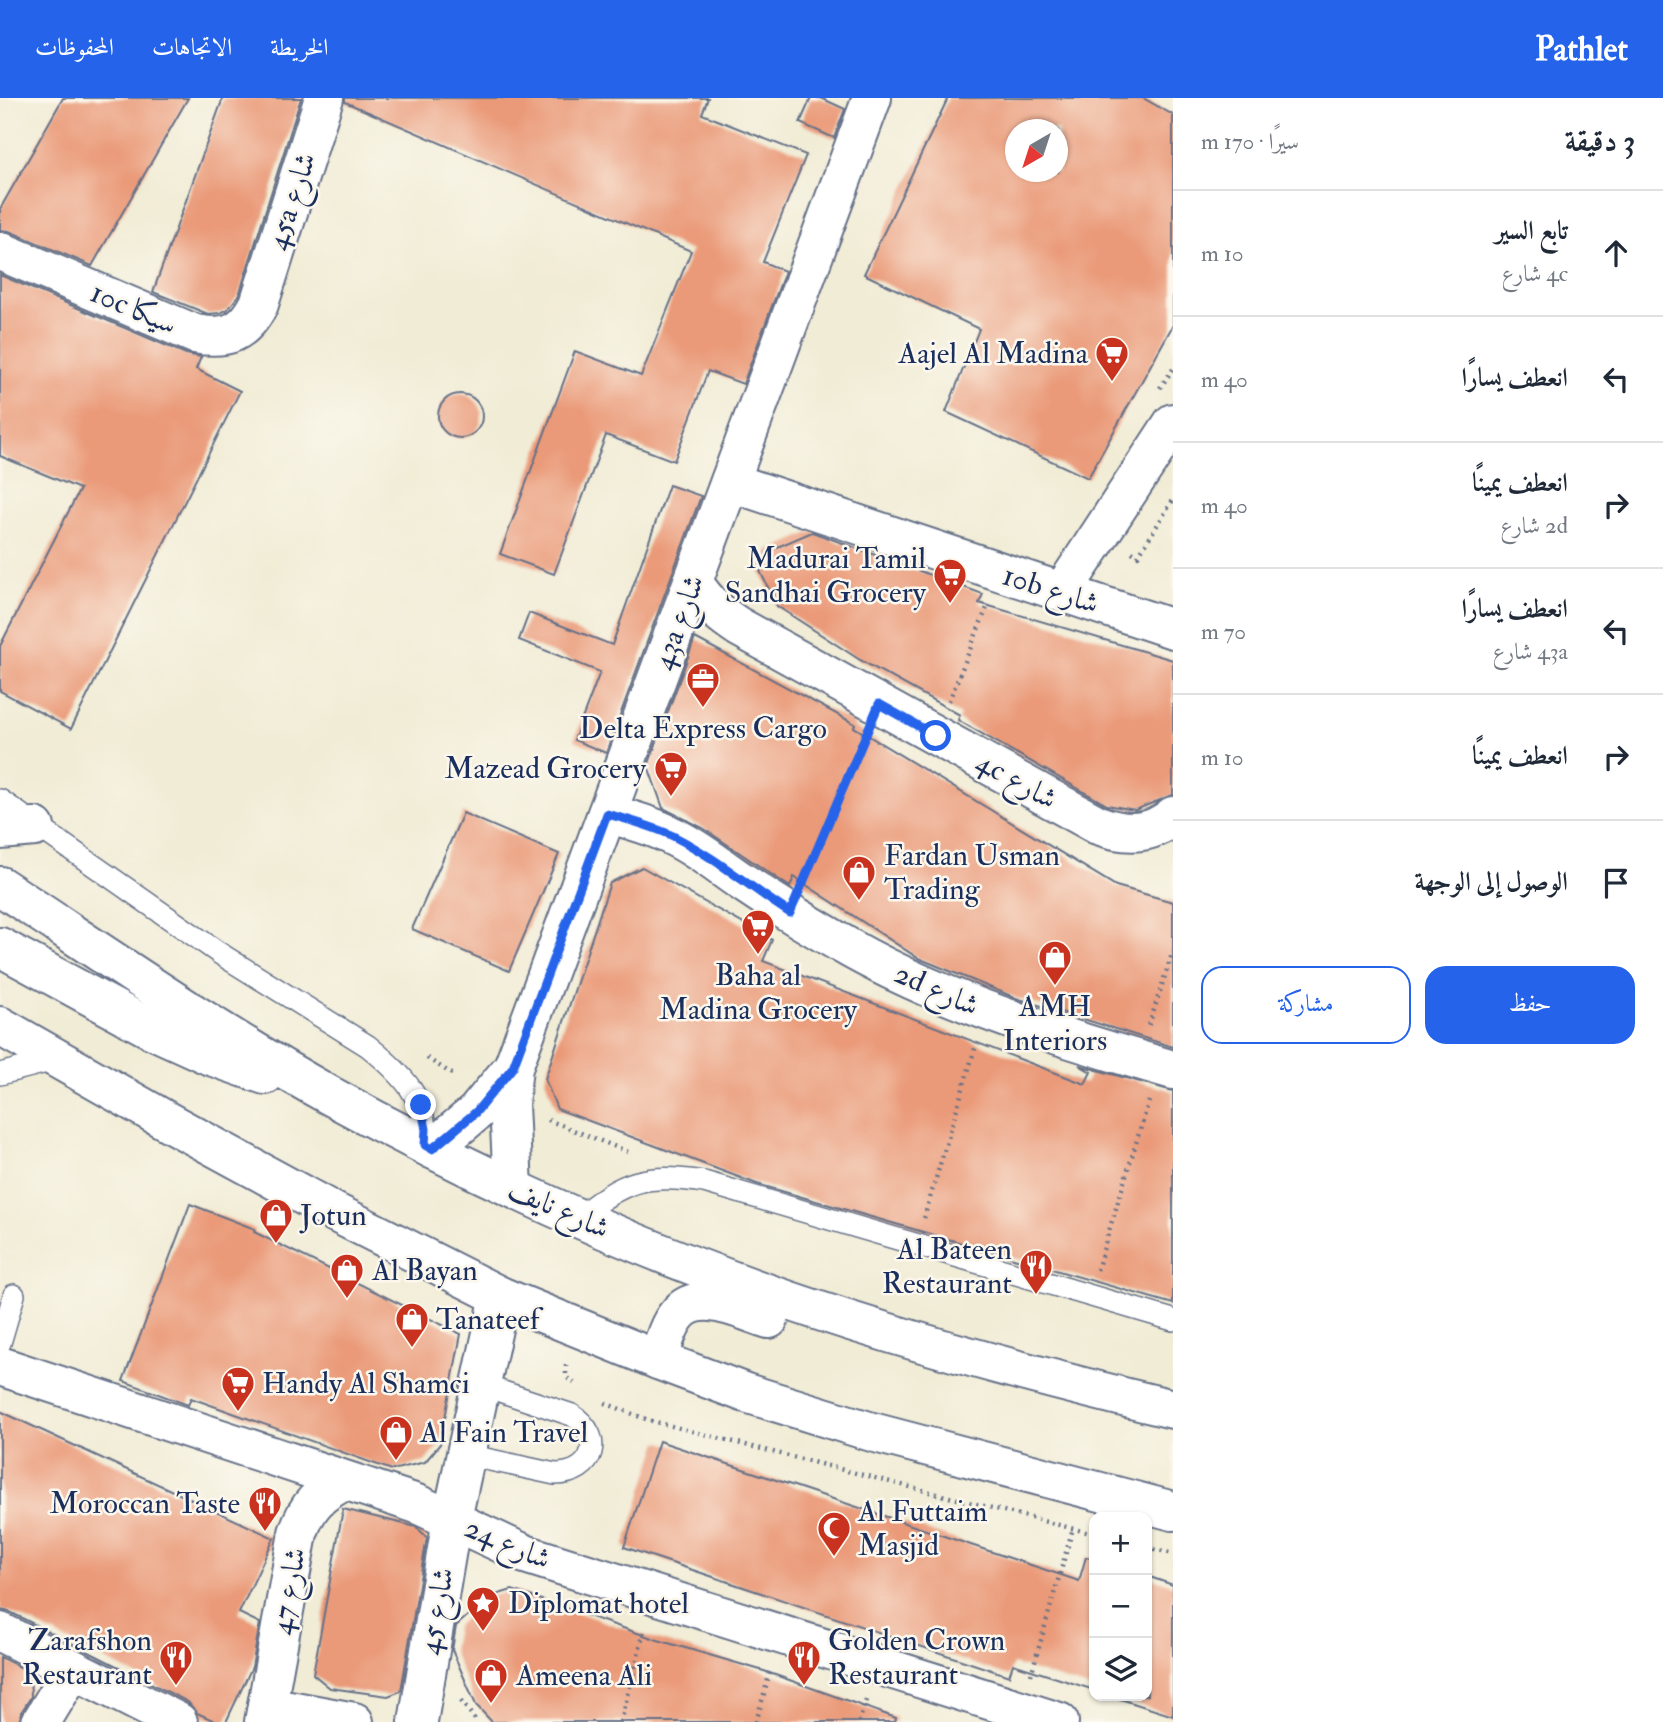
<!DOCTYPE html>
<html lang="ar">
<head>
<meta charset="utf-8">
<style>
	:root { --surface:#fff; --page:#f2f2f3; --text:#1f2937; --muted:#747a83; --line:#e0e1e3; --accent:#2563eb }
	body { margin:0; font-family:"IM FELL Double Pica",Amiri,serif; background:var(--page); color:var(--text); direction:rtl }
	.controls { position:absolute; right:21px; bottom:21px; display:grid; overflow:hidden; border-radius:14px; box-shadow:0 2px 5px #0004 }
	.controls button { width:63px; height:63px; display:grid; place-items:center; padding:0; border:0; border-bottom:2px solid var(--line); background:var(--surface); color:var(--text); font:35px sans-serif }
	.compass { position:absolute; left:1005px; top:21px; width:63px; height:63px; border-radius:50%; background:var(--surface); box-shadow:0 2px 5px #0004; rotate:219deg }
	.stop { position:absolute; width:21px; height:21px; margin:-16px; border:5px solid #2563eb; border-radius:50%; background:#fff }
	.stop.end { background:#2563eb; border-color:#fff; box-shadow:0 2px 7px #0008 }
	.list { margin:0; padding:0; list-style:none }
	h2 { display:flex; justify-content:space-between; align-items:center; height:91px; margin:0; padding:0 28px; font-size:30px }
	h2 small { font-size:23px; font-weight:400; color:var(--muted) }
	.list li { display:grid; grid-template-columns:46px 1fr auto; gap:21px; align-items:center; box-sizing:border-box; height:126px; padding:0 28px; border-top:2px solid var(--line) }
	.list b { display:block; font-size:26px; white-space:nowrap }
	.list p { margin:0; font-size:23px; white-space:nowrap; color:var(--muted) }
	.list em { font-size:23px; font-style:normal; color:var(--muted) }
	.actions { display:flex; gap:14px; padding:21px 28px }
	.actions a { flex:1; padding:16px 0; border:2px solid var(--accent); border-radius:21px; text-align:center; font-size:24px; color:var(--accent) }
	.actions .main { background:var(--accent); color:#fff }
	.icon { flex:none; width:38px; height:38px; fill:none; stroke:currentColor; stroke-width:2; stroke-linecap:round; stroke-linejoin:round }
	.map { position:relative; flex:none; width:1173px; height:1624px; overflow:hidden; direction:ltr }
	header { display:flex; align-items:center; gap:42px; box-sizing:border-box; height:98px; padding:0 35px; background:var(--accent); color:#fff }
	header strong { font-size:33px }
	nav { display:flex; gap:38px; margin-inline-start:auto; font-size:24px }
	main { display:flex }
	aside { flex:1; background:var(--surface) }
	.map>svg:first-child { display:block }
	.building { fill:#ea9a78; fill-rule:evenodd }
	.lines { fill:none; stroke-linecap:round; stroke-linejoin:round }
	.lane-casing { stroke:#667188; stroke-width:24 }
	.street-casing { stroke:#667188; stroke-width:42 }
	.secondary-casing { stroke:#667188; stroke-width:42 }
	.path { stroke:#667188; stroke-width:4.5; stroke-dasharray:2 5; stroke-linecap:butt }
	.lane { stroke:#fff; stroke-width:21 }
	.street { stroke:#fff; stroke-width:38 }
	.secondary { stroke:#fff; stroke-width:38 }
	.route { stroke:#2563eb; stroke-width:9 }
	.labels { text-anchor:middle; stroke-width:5; stroke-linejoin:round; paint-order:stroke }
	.street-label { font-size:30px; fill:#1b2f5e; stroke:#fbf7ec }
	.poi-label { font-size:30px; fill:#1b2f5e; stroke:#fbf7ec; text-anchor:start }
</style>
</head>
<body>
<header>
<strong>Pathlet</strong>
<nav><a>الخريطة</a><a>الاتجاهات</a><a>المحفوظات</a></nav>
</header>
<main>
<aside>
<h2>3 دقيقة<small>سيرًا · 170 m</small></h2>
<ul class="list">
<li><svg class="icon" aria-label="ahead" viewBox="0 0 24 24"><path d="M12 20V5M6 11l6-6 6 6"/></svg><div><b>تابع السير</b><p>4c شارع</p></div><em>10 m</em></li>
<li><svg class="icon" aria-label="left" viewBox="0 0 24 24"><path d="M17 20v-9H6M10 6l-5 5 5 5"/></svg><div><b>انعطف يسارًا</b></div><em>40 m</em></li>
<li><svg class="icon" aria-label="right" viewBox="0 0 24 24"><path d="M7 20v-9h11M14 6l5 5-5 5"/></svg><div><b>انعطف يمينًا</b><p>2d شارع</p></div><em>40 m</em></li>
<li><svg class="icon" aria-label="left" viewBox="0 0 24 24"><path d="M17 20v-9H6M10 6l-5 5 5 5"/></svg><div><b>انعطف يسارًا</b><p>43a شارع</p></div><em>70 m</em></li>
<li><svg class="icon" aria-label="right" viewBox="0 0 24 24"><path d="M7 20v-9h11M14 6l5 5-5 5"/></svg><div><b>انعطف يمينًا</b></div><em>10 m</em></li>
<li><svg class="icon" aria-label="arrive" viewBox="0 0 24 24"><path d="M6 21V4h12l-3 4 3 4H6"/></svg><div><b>الوصول إلى الوجهة</b></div></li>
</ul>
<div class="actions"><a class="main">حفظ</a><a>مشاركة</a></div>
</aside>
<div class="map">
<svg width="1173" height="1624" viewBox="0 0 1173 1624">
	<rect width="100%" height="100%" fill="#fbf7ec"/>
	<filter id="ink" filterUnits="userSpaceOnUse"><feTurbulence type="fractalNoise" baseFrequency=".0143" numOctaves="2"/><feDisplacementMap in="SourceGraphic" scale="14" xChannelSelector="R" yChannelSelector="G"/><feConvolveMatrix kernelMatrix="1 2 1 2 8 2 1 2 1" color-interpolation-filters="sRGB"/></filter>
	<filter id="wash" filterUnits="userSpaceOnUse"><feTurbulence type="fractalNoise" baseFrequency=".00686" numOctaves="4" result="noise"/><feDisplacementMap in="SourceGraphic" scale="28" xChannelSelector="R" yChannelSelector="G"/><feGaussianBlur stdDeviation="1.57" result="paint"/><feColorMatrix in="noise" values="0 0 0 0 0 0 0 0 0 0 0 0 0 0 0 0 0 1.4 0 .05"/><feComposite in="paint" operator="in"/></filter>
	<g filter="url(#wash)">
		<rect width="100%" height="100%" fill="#f1ecd5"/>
		<g id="blocks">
			<!-- building -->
			<g class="building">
				<polygon points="63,0 188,0 92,168 9,133 0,132 0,111"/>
				<polygon points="223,0 301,0 239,197 227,212 220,215 208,216 153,194"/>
				<polygon points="345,0 708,0 702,16 806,57 763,164 785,173 743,286 708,273 674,363 606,337 554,476 500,456 575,253 641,278 691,153 345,4"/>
				<polygon points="811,0 821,0 845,11 834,40 800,25"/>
				<path d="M 948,0 L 1143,0 L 1173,17 L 1173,227 L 1088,380 L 946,314 L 979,231 L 864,176 ZM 1016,32 L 1058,32 L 1058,74 L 1016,74 Z"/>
				<polygon points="0,177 186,256 201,259 196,271 240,293 71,631 0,593 0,548 80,391 0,358"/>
				<circle cx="460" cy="318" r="22"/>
				<polygon points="669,387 701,398 606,655 574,642 600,574 519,542 529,515 612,547"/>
				<polygon points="812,434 983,496 979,505 1173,562 1173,697 1135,712 1107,707 958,622 960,617 860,562 777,508 760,473 768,453"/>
				<polygon points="695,540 855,626 854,629 1116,788 1173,804 1173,949 1016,900 918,860 794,779 790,789 703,730 663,710 648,668"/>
				<polygon points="463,715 559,756 509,873 412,831"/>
				<polygon points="642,769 772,842 763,863 1085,986 1091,974 1079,967 1173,993 1173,1206 757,1086 557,1011 545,981 610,785"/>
				<polygon points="190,1106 255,1131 254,1134 461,1236 440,1346 425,1364 392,1372 191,1300 188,1307 123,1283"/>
				<polygon points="0,1313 274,1440 239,1515 260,1525 252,1569 226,1624 217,1624 197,1615 188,1604 10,1514 0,1512"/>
				<polygon points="659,1343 1079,1483 1086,1459 1094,1461 1094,1592 1013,1566 1009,1578 624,1449"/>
				<polygon points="343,1411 416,1429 427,1439 401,1593 388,1598 330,1590 313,1576"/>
				<polygon points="1147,1478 1173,1487 1173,1618 1111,1598 1147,1598"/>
				<polygon points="512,1492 658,1542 764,1573 896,1620 895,1624 492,1624 476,1607 452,1552 456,1528 489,1499"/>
				<polygon points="0,1559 30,1574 31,1599 22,1613 19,1624 0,1624"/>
			</g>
		</g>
	</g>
	<g filter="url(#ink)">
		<use href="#blocks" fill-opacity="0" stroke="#667188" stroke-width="2"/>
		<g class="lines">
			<defs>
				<g id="lane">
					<path d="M 0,702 L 219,855 L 368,948 C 401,975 429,1001 425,1047"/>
					<polyline points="0,976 58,961"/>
					<path d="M 578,1120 C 623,1082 646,1075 704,1084 L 1173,1222"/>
					<polyline points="0,1245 14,1197"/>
					<path d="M 467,1357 L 555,1376 C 595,1376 605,1338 572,1317 L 482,1287"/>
				</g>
				<g id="street">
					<path d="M 0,153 L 195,236 C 227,242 244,235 259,206 L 324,0"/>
					<polyline points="730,384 1173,531"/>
					<path d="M 693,484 C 706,504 719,516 739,529 L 1098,727 C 1125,737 1150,738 1173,718"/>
					<polyline points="1062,494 1173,325"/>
					<path d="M 607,716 C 629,721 651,727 672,738 C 700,751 722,771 747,787 C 781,810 816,831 851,851 C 951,907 1064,940 1173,972"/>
					<polyline points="432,1051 476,1014 513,969"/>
					<polyline points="513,1090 509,1007 513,969 872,0"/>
					<polyline points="0,1268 417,1406 525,1456 1059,1624"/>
					<polyline points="0,1534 178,1624"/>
					<polyline points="267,1608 354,1624"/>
					<polyline points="41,1624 73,1571"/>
					<path d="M 264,1624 L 298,1435 C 307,1408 319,1395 345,1383"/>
					<polyline points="418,1624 452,1421 500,1198"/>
				</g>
				<g id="secondary">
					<polyline points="0,732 35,729"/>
					<path d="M 0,788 C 108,859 216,934 329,997 C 468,1073 612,1140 761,1193 C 896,1241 1034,1278 1173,1311"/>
					<polyline points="0,849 151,931 208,957 265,977"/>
					<polyline points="0,928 174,1027 334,1114 500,1198 658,1262 746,1295 872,1334 1173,1413"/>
					<path d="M 658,1262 C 663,1248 667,1229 677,1217 C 698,1189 742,1213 769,1221"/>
				</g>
			</defs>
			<!-- lane casing -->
			<use href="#lane" class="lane-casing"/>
			<!-- street casing -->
			<use href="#street" class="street-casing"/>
			<!-- secondary casing -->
			<use href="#secondary" class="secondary-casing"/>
			<!-- path -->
			<g class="path">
				<polyline points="1160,290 1173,271"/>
				<polyline points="1132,454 1138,458 1173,402"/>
				<polyline points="949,603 988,507"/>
				<polyline points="805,779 865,639"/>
				<polyline points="1149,927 1173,853"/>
				<polyline points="427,960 455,978"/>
				<polyline points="548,1022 631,1055"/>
				<polyline points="924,1120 976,947"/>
				<polyline points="1097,1172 1149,1003"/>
				<polyline points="566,1267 566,1279 574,1285"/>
				<polyline points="605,1305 648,1322 1094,1436"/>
				<polyline points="1147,1449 1173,1456"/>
				<polyline points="1031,1577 1073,1430"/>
				<polyline points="461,1603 477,1624"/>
				<polyline points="621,1624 644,1533"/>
				<polyline points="756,1624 771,1571"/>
				<polyline points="859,1624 866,1602"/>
			</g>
			<!-- lane -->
			<use href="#lane" class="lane"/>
			<!-- street -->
			<use href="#street" class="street"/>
			<!-- secondary -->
			<use href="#secondary" class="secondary"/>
		</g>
	</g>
	<g class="lines" filter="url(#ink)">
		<!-- route -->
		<path class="route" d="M 421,1007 L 426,1031 L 425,1047 L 432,1051 L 476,1014 L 513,969 L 607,716 C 630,722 652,728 673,738 C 715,759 751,790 790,815 L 879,606 L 936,638"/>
	</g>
	<!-- icons -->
	<defs>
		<symbol id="supermarket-pin" viewBox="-11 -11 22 30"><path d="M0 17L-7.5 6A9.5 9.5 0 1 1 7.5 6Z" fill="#c8321e" stroke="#fbf7ec"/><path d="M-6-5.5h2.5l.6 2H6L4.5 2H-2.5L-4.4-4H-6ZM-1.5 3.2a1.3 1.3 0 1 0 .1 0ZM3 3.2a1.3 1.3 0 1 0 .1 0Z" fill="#fff"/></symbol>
		<symbol id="office-pin" viewBox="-11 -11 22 30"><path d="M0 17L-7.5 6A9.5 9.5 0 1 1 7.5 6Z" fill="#c8321e" stroke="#fbf7ec"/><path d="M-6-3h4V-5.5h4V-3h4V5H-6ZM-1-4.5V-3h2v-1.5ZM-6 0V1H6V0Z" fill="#fff"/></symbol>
		<symbol id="shop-pin" viewBox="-11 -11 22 30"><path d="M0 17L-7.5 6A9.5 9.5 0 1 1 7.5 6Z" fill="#c8321e" stroke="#fbf7ec"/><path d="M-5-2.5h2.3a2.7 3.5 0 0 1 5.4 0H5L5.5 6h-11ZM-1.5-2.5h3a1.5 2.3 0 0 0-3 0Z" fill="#fff"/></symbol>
		<symbol id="restaurant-pin" viewBox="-11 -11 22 30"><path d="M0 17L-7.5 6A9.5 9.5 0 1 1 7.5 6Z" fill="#c8321e" stroke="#fbf7ec"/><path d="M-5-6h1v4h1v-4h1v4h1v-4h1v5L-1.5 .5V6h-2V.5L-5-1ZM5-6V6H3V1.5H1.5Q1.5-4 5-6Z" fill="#fff"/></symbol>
		<symbol id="mosque-pin" viewBox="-11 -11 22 30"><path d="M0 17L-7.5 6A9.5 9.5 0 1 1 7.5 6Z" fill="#c8321e" stroke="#fbf7ec"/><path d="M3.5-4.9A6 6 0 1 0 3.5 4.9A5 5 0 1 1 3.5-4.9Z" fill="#fff"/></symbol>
		<symbol id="sight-pin" viewBox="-11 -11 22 30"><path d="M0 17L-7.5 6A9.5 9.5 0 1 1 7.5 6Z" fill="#c8321e" stroke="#fbf7ec"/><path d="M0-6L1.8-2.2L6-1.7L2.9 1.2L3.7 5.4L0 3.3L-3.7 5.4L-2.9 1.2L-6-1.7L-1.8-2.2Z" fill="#fff"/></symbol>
	</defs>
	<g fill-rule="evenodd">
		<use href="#supermarket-pin" x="1093" y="236" width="38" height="52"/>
		<use href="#supermarket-pin" x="931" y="458" width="38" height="52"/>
		<use href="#office-pin" x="684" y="562" width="38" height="52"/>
		<use href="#supermarket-pin" x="652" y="651" width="38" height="52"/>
		<use href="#shop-pin" x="840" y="755" width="38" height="52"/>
		<use href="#supermarket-pin" x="739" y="809" width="38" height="52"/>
		<use href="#shop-pin" x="1036" y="840" width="38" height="52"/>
		<use href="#shop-pin" x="257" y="1098" width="38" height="52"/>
		<use href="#restaurant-pin" x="1017" y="1149" width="38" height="52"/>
		<use href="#shop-pin" x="328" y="1153" width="38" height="52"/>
		<use href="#shop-pin" x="393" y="1202" width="38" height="52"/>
		<use href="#supermarket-pin" x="219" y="1266" width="38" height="52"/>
		<use href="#shop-pin" x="377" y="1315" width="38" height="52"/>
		<use href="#restaurant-pin" x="246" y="1386" width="38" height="52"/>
		<use href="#mosque-pin" x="815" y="1411" width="38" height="52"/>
		<use href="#sight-pin" x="464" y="1486" width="38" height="52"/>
		<use href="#restaurant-pin" x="157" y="1540" width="38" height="52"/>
		<use href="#restaurant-pin" x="785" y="1540" width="38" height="52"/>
		<use href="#shop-pin" x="472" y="1558" width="38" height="52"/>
	</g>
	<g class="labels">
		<!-- street labels -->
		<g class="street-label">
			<text transform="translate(291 103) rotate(-72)" y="10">45a شارع</text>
			<text transform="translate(134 210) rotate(23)" y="10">10c سيكا</text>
			<text transform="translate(1051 491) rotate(18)" y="10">10b شارع</text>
			<text transform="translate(678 524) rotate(-70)" y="10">43a شارع</text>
			<text transform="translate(1017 682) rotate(29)" y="10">4c شارع</text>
			<text transform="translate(937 891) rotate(24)" y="10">2d شارع</text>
			<text transform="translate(559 1110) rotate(24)" y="10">شارع نايف</text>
			<text transform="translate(508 1445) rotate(23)" y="10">شارع 24</text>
			<text transform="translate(288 1493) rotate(-80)" y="10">شارع 47</text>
			<text transform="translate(436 1513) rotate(-80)" y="10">شارع 45</text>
		</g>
		<!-- poi labels -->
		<g class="poi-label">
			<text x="1088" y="265" text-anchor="end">Aajel Al Madina</text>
			<text x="926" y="470" text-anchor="end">Madurai Tamil<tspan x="926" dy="34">Sandhai Grocery</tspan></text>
			<text x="703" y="640" text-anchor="middle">Delta Express Cargo</text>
			<text x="646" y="680" text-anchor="end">Mazead Grocery</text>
			<text x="884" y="767">Fardan Usman<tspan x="884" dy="34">Trading</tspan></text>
			<text x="758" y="887" text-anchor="middle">Baha al<tspan x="758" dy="34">Madina Grocery</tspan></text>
			<text x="1055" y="918" text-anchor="middle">AMH<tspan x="1055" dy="34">Interiors</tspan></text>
			<text x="300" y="1127">Jotun</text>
			<text x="1012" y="1161" text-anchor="end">Al Bateen<tspan x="1012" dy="34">Restaurant</tspan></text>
			<text x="372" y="1182">Al Bayan</text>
			<text x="436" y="1231">Tanateef</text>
			<text x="262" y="1295">Handy Al Shamci</text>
			<text x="420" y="1344">Al Fain Travel</text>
			<text x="240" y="1415" text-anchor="end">Moroccan Taste</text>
			<text x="858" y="1423">Al Futtaim<tspan x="858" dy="34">Masjid</tspan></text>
			<text x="508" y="1515">Diplomat hotel</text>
			<text x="152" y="1552" text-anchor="end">Zarafshon<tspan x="152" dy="34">Restaurant</tspan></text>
			<text x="828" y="1552">Golden Crown<tspan x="828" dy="34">Restaurant</tspan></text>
			<text x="516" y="1587">Ameena Ali</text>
		</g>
	</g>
</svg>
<div class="controls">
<button>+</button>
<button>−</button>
<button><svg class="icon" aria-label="layers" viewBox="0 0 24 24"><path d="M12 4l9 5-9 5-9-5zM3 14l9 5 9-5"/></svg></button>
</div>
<svg class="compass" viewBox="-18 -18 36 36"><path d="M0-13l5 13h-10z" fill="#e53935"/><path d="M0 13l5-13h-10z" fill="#747a83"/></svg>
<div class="stop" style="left:936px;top:638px"></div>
<div class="stop end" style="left:421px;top:1007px"></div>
</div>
</main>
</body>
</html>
